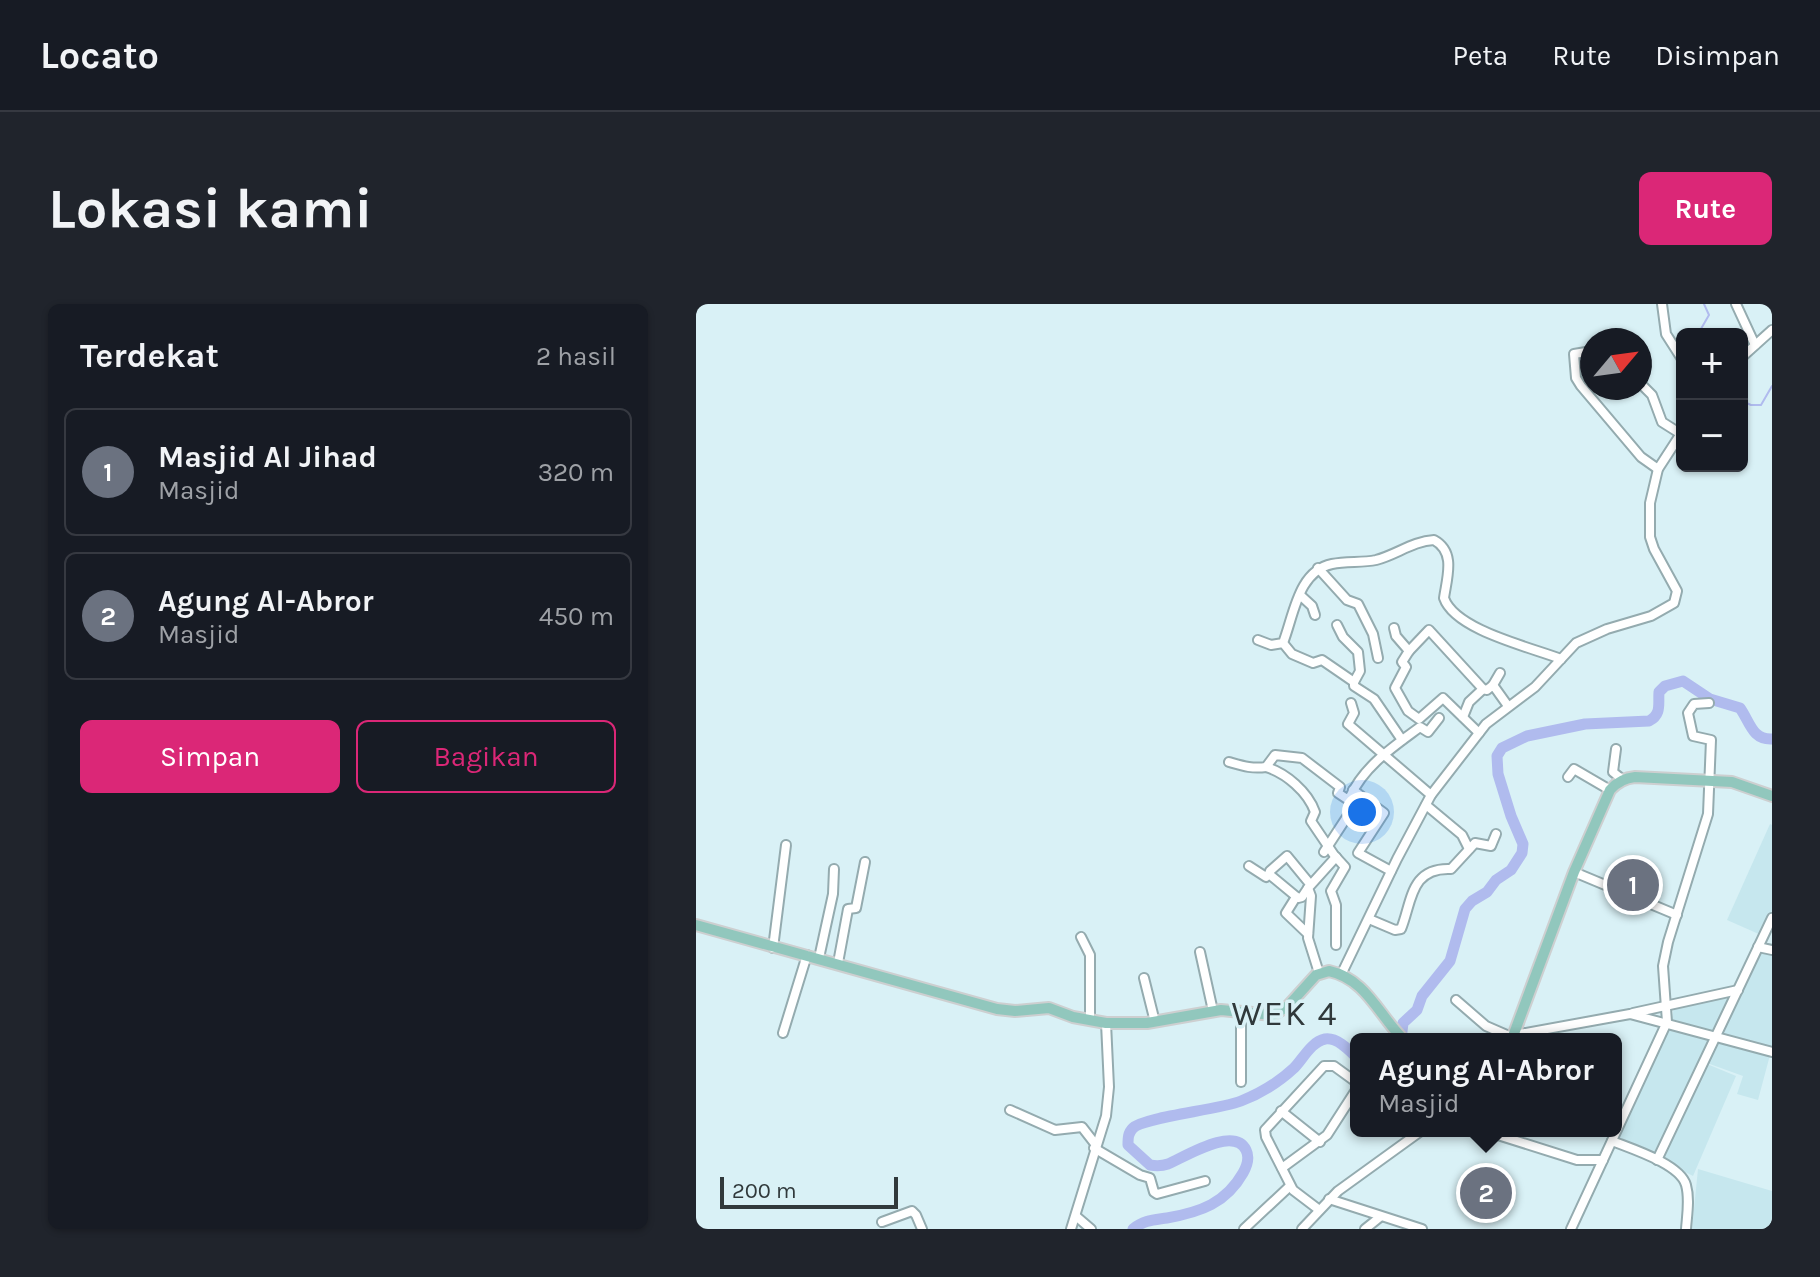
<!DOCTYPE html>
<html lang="id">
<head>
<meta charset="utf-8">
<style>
	:root { --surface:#171b24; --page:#20242c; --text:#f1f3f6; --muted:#9ea1a6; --line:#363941; --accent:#db2777 }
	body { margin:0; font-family:Karla,sans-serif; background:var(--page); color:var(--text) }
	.controls { position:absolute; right:24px; top:24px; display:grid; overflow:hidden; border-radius:12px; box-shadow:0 2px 6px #0004 }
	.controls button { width:72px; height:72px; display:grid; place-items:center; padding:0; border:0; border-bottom:2px solid var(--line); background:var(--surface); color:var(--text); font:40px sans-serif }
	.compass { position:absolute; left:884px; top:24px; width:72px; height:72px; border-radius:50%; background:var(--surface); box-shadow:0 2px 6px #0004; rotate:61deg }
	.scale { position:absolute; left:24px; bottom:20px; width:178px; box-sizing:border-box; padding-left:8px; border:4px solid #30393b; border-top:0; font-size:22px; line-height:28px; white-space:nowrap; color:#30393b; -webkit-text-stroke:6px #d9f1f6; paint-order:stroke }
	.you { position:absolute; left:666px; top:508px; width:28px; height:28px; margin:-20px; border:6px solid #fff; border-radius:50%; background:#1a73e8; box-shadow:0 0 0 12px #1a73e833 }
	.badge { display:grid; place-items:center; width:52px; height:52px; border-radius:50%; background:var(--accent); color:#fff; font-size:26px; font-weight:700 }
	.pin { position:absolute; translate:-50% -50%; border:4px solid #fff; box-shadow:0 2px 8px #0006 }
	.popup { position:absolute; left:654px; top:729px; width:272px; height:104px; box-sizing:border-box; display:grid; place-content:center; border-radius:12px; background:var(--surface); filter:drop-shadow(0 2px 6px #0005); font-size:26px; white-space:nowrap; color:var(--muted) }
	.popup b { font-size:30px; color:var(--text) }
	.popup::after { content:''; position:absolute; left:50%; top:100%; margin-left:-16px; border:16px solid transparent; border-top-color:var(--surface) }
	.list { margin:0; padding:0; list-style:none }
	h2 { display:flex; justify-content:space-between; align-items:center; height:104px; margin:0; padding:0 32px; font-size:34px }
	h2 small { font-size:26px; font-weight:400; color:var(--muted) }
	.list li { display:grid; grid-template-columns:52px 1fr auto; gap:24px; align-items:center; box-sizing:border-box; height:128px; margin:0 16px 16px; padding:0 16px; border:2px solid var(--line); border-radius:12px }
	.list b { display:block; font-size:30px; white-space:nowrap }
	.list p { margin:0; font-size:26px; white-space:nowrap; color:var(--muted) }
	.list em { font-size:26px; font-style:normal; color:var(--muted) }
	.actions { display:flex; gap:16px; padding:24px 32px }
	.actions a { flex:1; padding:18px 0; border:2px solid var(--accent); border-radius:12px; text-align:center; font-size:28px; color:var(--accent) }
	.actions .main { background:var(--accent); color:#fff }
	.map { position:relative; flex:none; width:1076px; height:925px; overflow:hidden; border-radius:12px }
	header { display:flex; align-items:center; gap:48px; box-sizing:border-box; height:112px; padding:0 40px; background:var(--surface); border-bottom:2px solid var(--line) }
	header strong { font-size:38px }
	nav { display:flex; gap:44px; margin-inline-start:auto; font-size:28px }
	.intro { display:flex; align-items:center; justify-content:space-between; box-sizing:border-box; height:192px; padding:0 48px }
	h1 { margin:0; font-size:56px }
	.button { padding:20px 36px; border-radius:12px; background:var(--accent); color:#fff; font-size:28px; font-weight:700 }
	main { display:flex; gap:48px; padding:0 48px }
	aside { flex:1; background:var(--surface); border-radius:12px; box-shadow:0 2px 6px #0004 }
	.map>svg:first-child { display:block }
	.built { fill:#c6e7ee }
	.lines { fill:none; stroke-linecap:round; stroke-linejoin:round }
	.stream { stroke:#b0bbee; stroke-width:2 }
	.river { stroke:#b0bbee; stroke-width:11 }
	.minor-casing { stroke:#94abaf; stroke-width:12 }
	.major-casing { stroke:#cdcfd0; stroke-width:14 }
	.minor { stroke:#fff; stroke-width:8 }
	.major { stroke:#91c7bd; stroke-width:10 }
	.labels { text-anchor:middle; stroke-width:7; stroke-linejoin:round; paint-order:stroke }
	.quarter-label { font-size:34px; letter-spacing:2px; fill:#30393b; stroke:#d9f1f6 }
</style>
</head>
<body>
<header>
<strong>Locato</strong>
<nav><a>Peta</a><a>Rute</a><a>Disimpan</a></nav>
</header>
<div class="intro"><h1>Lokasi kami</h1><a class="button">Rute</a></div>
<main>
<aside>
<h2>Terdekat<small>2 hasil</small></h2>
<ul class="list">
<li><span class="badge" style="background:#6b7280">1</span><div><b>Masjid Al Jihad</b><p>Masjid</p></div><em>320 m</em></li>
<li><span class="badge" style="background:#6b7280">2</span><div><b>Agung Al-Abror</b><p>Masjid</p></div><em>450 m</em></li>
</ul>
<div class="actions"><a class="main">Simpan</a><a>Bagikan</a></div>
</aside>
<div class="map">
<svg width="1076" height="925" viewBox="0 0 1076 925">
	<rect width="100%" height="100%" fill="#d9f1f6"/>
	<!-- built -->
	<g class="built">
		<polygon points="1074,520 1076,521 1076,607 1065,631 1031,616"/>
		<polygon points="1064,644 1076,648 1076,747 1021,733"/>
		<polygon points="1034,693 1016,728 976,715 978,703"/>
		<polygon points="971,723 1017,734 960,854 919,836"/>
		<polygon points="1022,736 1074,751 1062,796 1041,790 1047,772 1011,759"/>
		<polygon points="1011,760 1040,772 997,872 964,855"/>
		<polygon points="1002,865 1076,887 1076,925 996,925"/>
	</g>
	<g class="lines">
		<!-- stream -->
		<g class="stream">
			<polyline points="1002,30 1013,11 1008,0"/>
			<polyline points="1046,97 1055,101 1065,101 1076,82"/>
		</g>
		<!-- river -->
		<g class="river">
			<path d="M 705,735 L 707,719 L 721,706 L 726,692 L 754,657 L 769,605 L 776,597 L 791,588 L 800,576 L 815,566 L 826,549 L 827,540 L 815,512 L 802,470 L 801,452 L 806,444 L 831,432 L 889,420 L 953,417 C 966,410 962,400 963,388 L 969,382 L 987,377 L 1014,395 L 1044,404 C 1054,418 1056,436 1076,435"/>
			<path d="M 437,925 C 448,916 458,916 471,914 C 505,908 530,899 547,869 C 551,862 554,854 550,846 C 538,821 487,854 472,860 C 466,862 460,862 454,861 L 432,841 C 432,834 432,829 437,824 C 448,813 522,806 545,797 C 563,790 583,778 598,764 C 607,755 615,738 629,735 C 641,733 653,746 660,753"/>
		</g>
		<defs>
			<g id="minor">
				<polyline points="966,0 970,30 986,55"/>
				<polyline points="1040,0 1059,41"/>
				<polyline points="896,47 878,50 880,74 885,82 945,153 962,165"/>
				<polyline points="1046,53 1076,26"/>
				<polyline points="944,79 956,91 966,118 985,130"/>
				<polyline points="622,264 651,296 662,300 677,330 682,354"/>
				<polyline points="604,291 616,302 619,311"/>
				<polyline points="641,321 647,333 662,348 664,367 658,378 658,382 678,395 706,436"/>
				<polyline points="698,324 700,332 713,347 706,358 710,363 699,384 712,407 723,415 747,394 783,429"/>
				<path d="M 562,336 L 575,341 L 587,339 C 598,311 602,267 636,260 C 651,257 666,259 680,256 C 700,251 717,237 738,236 C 760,248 751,273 748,294 C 759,326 834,343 865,355"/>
				<polyline points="587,339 596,350 617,359 626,356 658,378"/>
				<polyline points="713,347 733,326 787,385 791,386 797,381 812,402"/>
				<polyline points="797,381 804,369"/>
				<polyline points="655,399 658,409 652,420 735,491"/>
				<polyline points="767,413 773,398 787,385"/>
				<polyline points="920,445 917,468 927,476"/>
				<path d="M 533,458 C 547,462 556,465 570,463 L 579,451 L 606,454 L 644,483 L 642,489 L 651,495 L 654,493"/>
				<path d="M 570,463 C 590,469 612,488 619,508 L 615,517 L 638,551 L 649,563 L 635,587 L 640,601 L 640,641"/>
				<polyline points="872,473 878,465 914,486"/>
				<polyline points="657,486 688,509 662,549 695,567"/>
				<polyline points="730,501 766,531 773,545"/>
				<path d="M 628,548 L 660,499 L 654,493 C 668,462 697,443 724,423 L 732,428 L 743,414"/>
				<polyline points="553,562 570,573 573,570"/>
				<polyline points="878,568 981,611"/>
				<polyline points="612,584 606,593 602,594 573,570 574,567 591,552 614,580"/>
				<polyline points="600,593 590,609 612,630"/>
				<path d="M 673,615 L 699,626 L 705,625 C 716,598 714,563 755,565 L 779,539 L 795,542 L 800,530"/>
				<polyline points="385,633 394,651 394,716"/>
				<polyline points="1062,643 1076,646"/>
				<polyline points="77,644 90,541"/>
				<polyline points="504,648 517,707"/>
				<polyline points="123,654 137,590 138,565"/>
				<polyline points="142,659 152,605 160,604 169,558"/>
				<polyline points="623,669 612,634 615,592 612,584 640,553"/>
				<polyline points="645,671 701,555 735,491 790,420 839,383 880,339 911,325 955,312 978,299 981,287 958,245 954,233 954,199 962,165 986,128"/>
				<polyline points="448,674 459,718"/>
				<polyline points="760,696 790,722 813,732 934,710 1076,748"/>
				<polyline points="545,708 545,778"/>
				<polyline points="937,709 1042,686"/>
				<polyline points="87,729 111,651"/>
				<polyline points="314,806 359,826 386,823 400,841"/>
				<polyline points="585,807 624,838"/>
				<polyline points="789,827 881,856 907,856"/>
				<path d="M 916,837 C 936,845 984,860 990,881 C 994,895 991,911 990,925"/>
				<polyline points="398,844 444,871 454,874 458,888 461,890 509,877"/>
				<polyline points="961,856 1076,614"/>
				<polyline points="586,864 631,831 660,786"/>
				<polyline points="633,895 726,925"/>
				<polyline points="622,905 597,886 570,833 569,826 628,762 638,762 660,778"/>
				<polyline points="381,913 395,925"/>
				<polyline points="186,918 216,907 220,911 226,925"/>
				<polyline points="375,925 410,812 413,783 410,719"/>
				<polyline points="548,925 594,882"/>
				<polyline points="606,925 642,887 725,827"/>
				<polyline points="669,925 684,913"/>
				<polyline points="875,925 971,718 967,662 972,638 1012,510 1015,436 997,432 992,409 998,400 1013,399"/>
			</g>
			<g id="major">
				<path d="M 0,621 L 301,705 L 319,707 L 353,704 L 377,713 L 410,719 L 451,719 L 525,706 L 577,711 L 592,702 L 620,671 L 633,667 C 670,675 682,710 707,735"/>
				<path d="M 816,735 L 878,568 L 914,486 C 921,478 928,474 939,473 L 1036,478 L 1076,492"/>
			</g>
		</defs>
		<!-- minor casing -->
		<use href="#minor" class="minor-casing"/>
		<!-- major casing -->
		<use href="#major" class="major-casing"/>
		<!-- minor -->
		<use href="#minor" class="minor"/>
		<!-- major -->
		<use href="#major" class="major"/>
	</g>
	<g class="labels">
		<!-- quarter labels -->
		<g class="quarter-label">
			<text x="589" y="721">WEK 4</text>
		</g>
	</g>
</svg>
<div class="controls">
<button>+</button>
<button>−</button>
</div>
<svg class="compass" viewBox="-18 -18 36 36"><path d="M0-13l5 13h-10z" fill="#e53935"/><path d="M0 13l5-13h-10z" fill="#9ea1a6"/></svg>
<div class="scale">200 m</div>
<div class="you"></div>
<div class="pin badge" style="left:937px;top:581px;background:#6b7280">1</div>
<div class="pin badge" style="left:790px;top:889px;background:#6b7280">2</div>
<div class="popup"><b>Agung Al-Abror</b>Masjid</div>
</div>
</main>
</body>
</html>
